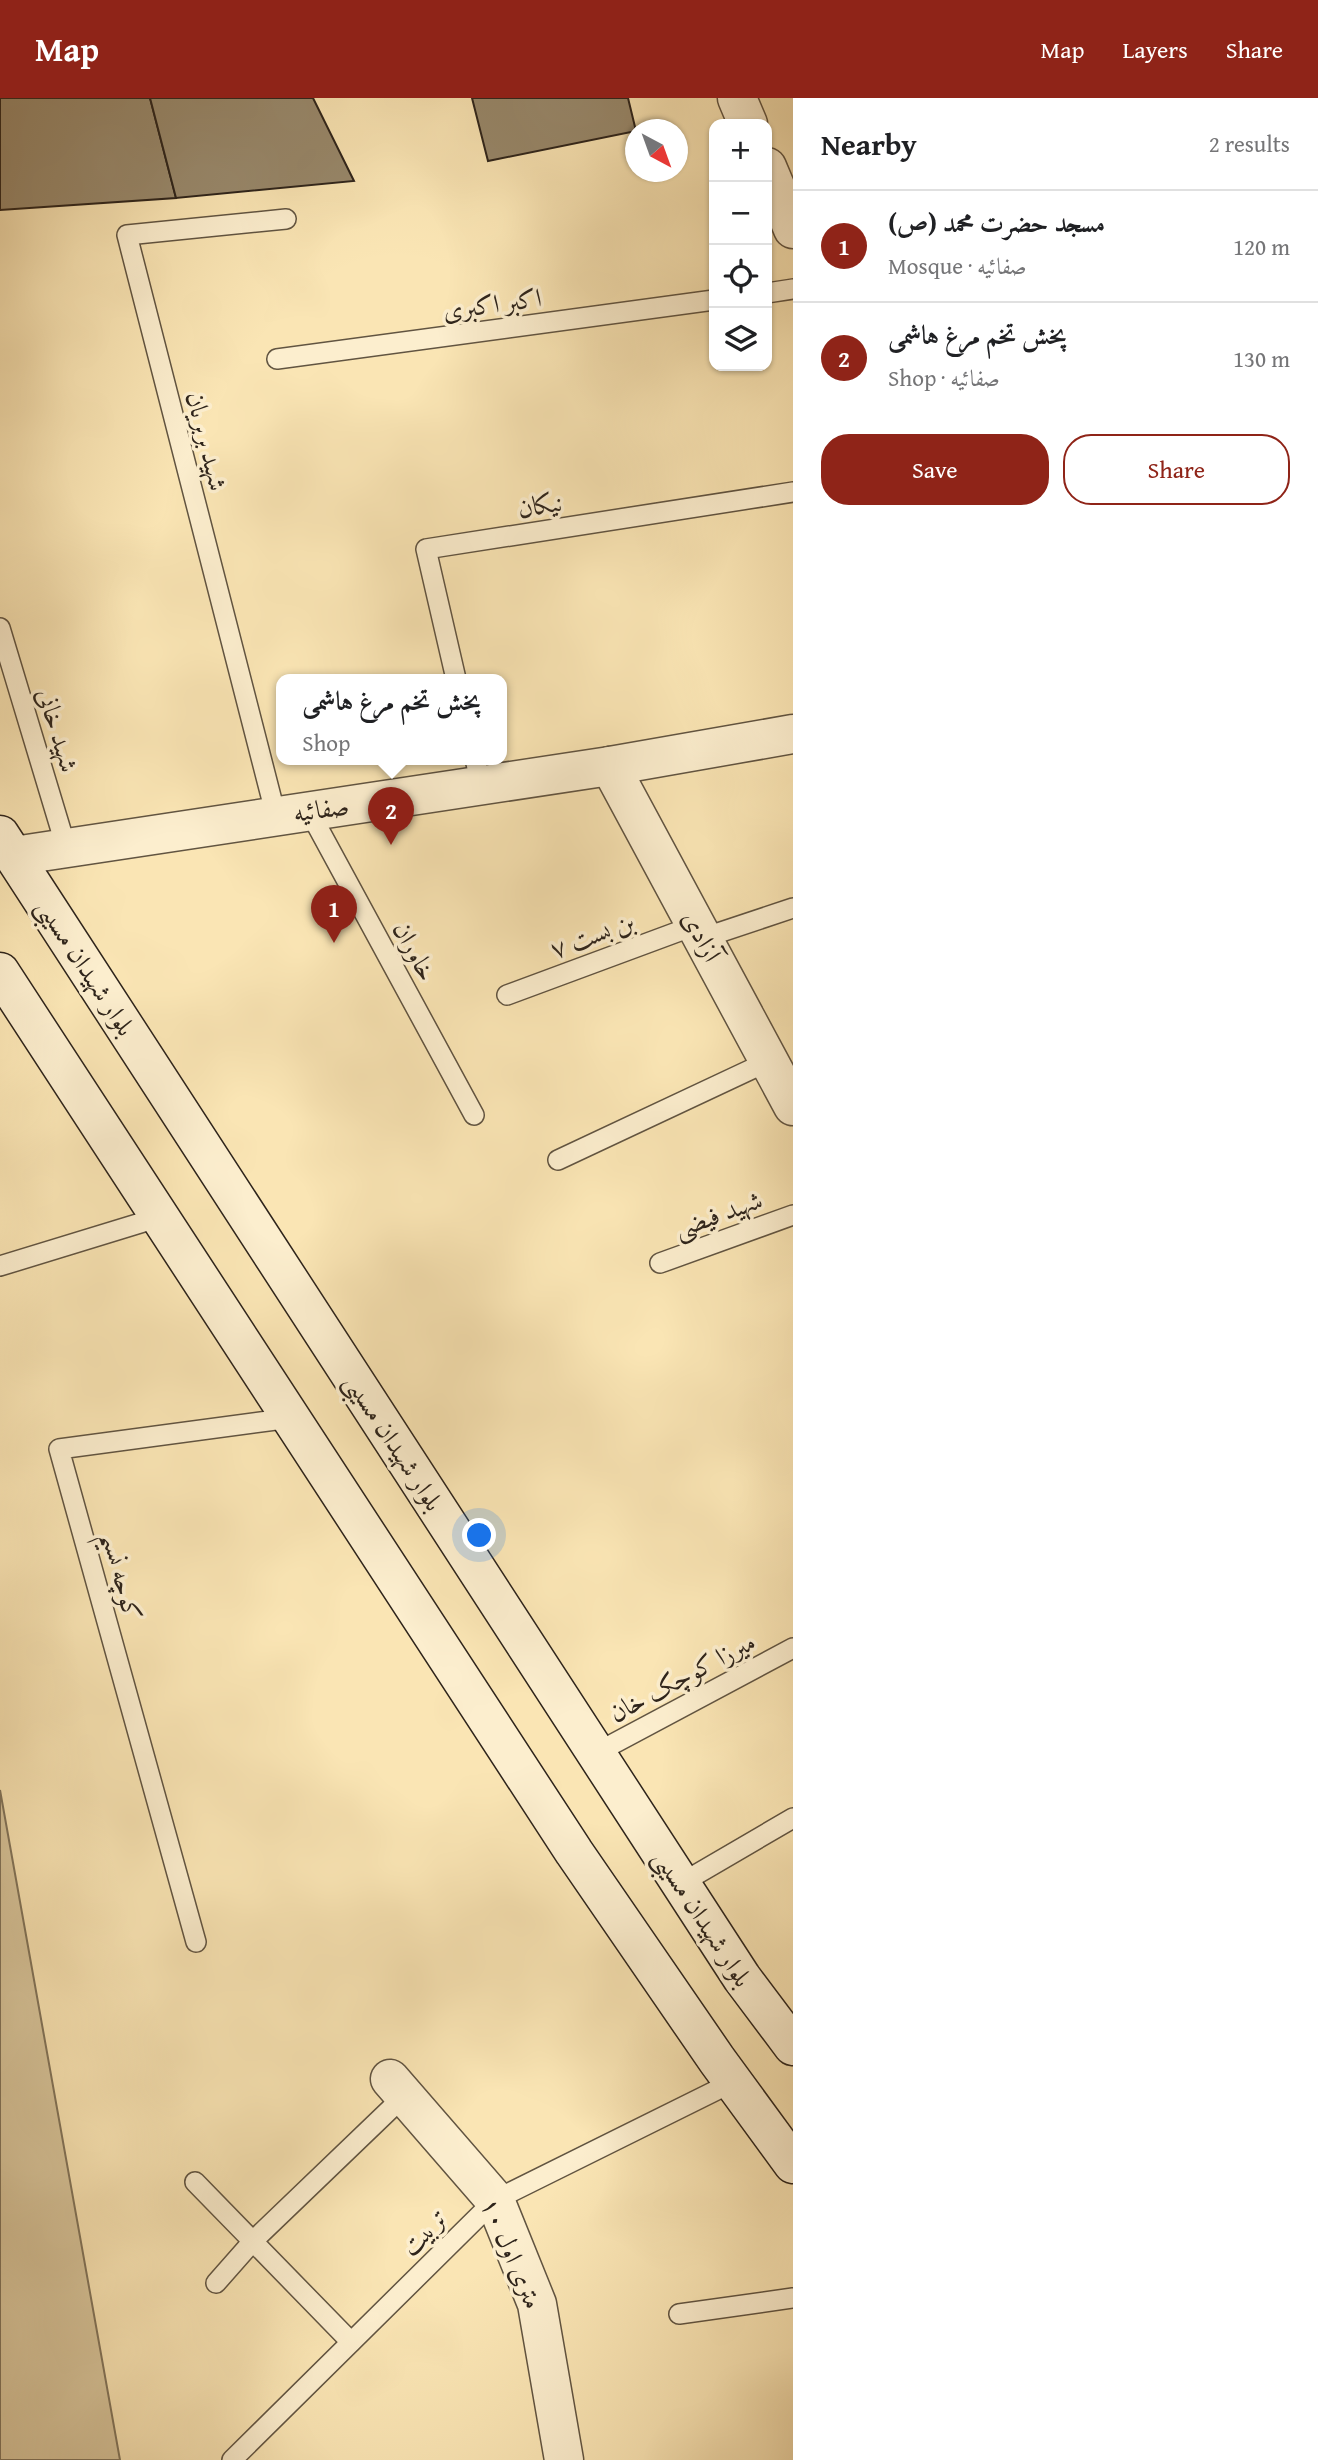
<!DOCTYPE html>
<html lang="en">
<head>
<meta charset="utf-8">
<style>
	:root { --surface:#fff; --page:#f2f2f2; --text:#202124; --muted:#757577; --line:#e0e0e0; --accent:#8f2418 }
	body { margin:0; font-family:"Gentium Book Plus",Amiri,serif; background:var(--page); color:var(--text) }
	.controls { position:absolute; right:21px; top:21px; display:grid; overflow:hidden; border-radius:14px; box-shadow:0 2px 5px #0004 }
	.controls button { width:63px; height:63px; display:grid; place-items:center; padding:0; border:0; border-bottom:2px solid var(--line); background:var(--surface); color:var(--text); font:35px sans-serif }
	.compass { position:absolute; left:625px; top:21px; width:63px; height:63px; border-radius:50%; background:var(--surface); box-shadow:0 2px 5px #0004; rotate:139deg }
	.you { position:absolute; left:480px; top:1438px; width:24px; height:24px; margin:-18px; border:5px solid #fff; border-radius:50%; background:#1a73e8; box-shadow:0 0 0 10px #1a73e833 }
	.badge { display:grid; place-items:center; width:46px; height:46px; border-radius:50%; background:var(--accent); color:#fff; font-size:23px; font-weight:700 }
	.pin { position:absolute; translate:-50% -58px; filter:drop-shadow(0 2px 4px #0008) }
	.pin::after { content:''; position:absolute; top:37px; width:24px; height:21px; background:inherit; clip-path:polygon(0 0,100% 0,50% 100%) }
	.popup { position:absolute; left:276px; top:576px; width:231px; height:91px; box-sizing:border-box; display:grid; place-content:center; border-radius:14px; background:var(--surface); filter:drop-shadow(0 2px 5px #0005); font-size:23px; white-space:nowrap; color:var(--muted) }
	.popup b { font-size:26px; color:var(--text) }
	.popup::after { content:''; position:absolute; left:50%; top:100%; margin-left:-14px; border:14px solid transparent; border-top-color:var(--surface) }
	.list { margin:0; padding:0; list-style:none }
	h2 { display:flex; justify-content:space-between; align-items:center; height:91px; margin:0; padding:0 28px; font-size:30px }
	h2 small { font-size:23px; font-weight:400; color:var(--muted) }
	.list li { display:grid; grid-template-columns:46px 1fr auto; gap:21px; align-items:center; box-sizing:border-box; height:112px; padding:0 28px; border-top:2px solid var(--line) }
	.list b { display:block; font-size:26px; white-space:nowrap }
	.list p { margin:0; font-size:23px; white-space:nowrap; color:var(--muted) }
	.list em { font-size:23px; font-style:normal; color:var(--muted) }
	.actions { display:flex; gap:14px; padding:21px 28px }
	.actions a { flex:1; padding:16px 0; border:2px solid var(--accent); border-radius:28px; text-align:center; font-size:24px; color:var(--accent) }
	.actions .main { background:var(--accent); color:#fff }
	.icon { flex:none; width:38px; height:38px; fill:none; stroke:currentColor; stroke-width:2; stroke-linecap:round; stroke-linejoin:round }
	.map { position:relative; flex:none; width:793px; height:2362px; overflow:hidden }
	header { display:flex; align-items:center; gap:42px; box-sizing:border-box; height:98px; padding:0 35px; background:var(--accent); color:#fff }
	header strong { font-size:33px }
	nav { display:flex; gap:38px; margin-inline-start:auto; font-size:24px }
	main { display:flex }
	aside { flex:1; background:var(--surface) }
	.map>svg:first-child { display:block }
	.green { fill:#d7c49a; stroke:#82745a; stroke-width:2 }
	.building { fill:#98886b; stroke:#2e241b; stroke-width:2 }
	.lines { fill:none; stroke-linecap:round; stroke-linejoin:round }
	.service-casing { stroke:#615441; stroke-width:22 }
	.minor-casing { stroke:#615441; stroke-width:41 }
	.tertiary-casing { stroke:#615441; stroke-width:41 }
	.secondary-casing { stroke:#2e241b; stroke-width:41 }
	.service { stroke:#fceece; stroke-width:19 }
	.minor { stroke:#fceece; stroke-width:38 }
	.tertiary { stroke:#fceece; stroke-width:38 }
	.secondary { stroke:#fceece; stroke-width:38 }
	.labels { text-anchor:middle; stroke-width:7; stroke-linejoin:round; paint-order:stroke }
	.street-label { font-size:26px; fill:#2e241b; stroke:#fceece }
</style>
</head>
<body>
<header>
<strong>Map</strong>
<nav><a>Map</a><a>Layers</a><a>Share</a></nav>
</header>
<main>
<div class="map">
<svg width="793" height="2362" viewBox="0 0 793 2362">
	<rect width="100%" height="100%" fill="#fae5b4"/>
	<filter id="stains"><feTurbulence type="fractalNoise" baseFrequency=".00286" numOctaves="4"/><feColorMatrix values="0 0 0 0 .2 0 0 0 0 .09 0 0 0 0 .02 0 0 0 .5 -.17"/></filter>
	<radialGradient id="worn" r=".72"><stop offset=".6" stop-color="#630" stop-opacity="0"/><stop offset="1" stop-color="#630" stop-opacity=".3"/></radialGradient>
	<!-- green -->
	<polygon class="green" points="0,1692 120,2362 0,2362"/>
	<!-- building -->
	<g class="building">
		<polygon points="0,0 150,0 176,100 0,112"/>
		<polygon points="150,0 313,0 354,83 176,100"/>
		<polygon points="472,0 628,0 636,33 488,63"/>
	</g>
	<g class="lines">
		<defs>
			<g id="service">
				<polyline points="767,195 793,191"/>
				<polyline points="277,261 714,202"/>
				<polyline points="0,530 66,749"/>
				<polyline points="456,581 426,451 793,394"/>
				<polyline points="475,661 481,687"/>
				<polyline points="309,713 474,1017"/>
				<polyline points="276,718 127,137 286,121"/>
				<polyline points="703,840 793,810"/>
				<polyline points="507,897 696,827"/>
				<polyline points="558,1062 769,963"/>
				<polyline points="660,1165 793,1117"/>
				<polyline points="0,1168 160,1119"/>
				<polyline points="596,1655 793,1550"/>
				<polyline points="680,1786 793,1720"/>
				<polyline points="196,1844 59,1351 291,1320"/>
				<polyline points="195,2084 351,2244"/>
				<polyline points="216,2185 253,2143 404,1998"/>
				<polyline points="679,2216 793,2200"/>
				<polyline points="232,2362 495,2102 733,1984"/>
			</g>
			<g id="minor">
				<polyline points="610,668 793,1008"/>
				<polyline points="14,758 610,668 793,636"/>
				<polyline points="390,1981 495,2102 537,2206 564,2362"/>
			</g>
			<g id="tertiary">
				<polyline points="737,0 748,26"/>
				<polyline points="767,69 793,131"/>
			</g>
			<g id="secondary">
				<polyline points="0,737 742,1880 793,1948"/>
				<polyline points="0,874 574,1754 717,1962 793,2066"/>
			</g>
		</defs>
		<!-- service casing -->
		<use href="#service" class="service-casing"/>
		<!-- minor casing -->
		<use href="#minor" class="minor-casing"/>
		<!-- tertiary casing -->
		<use href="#tertiary" class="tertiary-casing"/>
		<!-- secondary casing -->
		<use href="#secondary" class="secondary-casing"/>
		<!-- service -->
		<use href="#service" class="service"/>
		<!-- minor -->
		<use href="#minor" class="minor"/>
		<!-- tertiary -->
		<use href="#tertiary" class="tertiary"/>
		<!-- secondary -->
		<use href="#secondary" class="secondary"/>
	</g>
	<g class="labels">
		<!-- street labels -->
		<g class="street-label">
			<text transform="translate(492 206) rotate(-8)" y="9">اکبر اکبری</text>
			<text transform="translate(207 343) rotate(76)" y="9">شهید بربریان</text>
			<text transform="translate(540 407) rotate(-9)" y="9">نیکان</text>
			<text transform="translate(58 632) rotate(73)" y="9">شهید خانی</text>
			<text transform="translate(321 711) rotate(-8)" y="9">صفائیه</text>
			<text transform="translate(592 837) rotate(-20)" y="9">بن بست ۷</text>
			<text transform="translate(702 838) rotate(62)" y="9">آزادی</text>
			<text transform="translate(415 853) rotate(62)" y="9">خاوران</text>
			<text transform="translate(86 869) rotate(57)" y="9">بلوار شهیدان مسیبی</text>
			<text transform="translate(718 1116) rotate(-20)" y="9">شهید فیضی</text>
			<text transform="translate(394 1344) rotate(57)" y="9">بلوار شهیدان مسیبی</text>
			<text transform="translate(122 1478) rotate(75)" y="9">کوچه نسیم</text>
			<text transform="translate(682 1579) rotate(-28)" y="9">میرزا کوچک خان</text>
			<text transform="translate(703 1820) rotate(57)" y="9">بلوار شهیدان مسیبی</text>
			<text transform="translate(424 2134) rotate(-45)" y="9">تربیت</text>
			<text transform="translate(512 2155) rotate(67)" y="9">۱۰ متری اول</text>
		</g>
	</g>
	<rect width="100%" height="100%" filter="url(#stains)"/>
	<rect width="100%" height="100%" fill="url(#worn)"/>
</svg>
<div class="controls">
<button>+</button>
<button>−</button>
<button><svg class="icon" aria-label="locate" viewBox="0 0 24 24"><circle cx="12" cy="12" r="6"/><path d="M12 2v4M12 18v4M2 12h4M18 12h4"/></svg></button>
<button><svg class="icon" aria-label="layers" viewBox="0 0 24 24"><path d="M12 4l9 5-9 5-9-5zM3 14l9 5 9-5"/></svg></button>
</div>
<svg class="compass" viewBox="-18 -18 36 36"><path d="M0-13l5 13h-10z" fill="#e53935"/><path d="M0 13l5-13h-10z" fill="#757577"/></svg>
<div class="you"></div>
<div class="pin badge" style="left:334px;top:845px">1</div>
<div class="pin badge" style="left:391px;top:747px">2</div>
<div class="popup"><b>پخش تخم مرغ هاشمی</b>Shop</div>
</div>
<aside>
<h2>Nearby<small>2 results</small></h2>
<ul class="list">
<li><span class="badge">1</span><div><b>مسجد حضرت محمد (ص)</b><p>Mosque · صفائیه</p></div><em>120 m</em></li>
<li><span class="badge">2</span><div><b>پخش تخم مرغ هاشمی</b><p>Shop · صفائیه</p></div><em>130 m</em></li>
</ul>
<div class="actions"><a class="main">Save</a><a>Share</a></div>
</aside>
</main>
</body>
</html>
